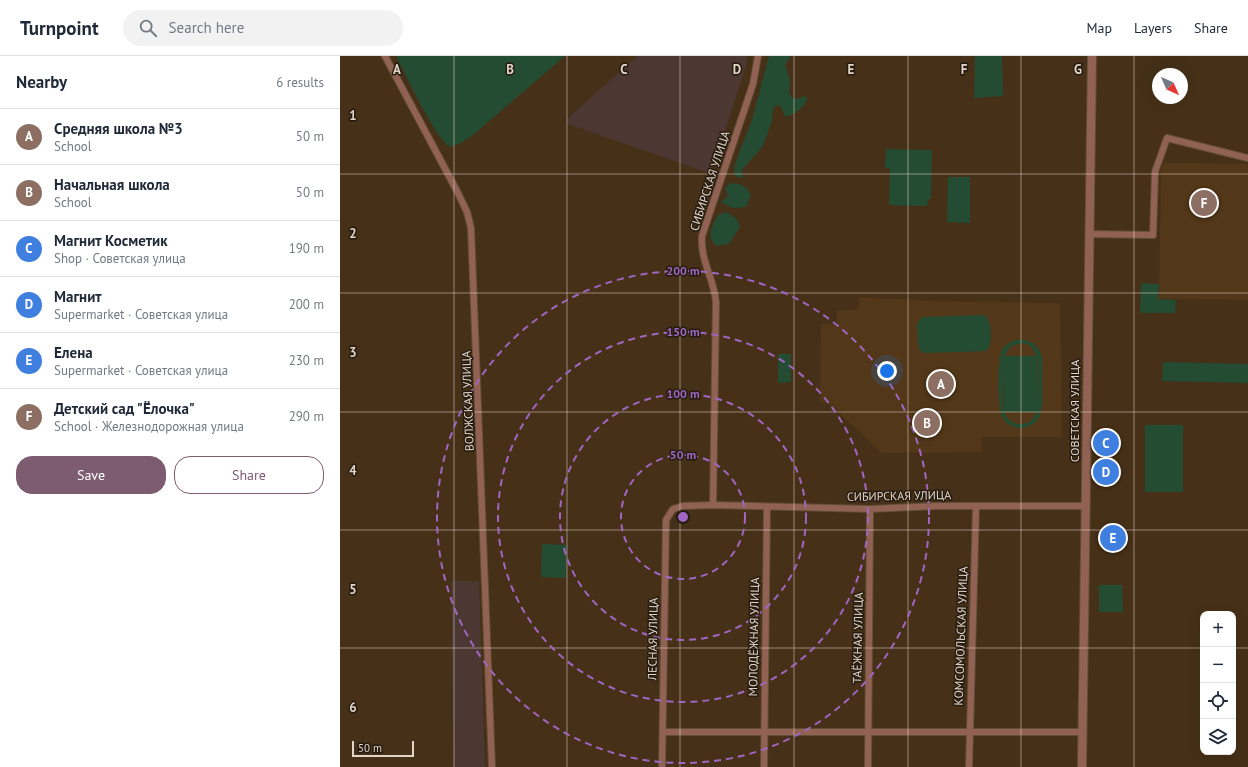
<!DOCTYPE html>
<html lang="en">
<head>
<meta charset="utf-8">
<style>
	:root { --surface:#fff; --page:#f2f2f3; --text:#1f2937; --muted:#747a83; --line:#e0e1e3; --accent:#7d5c71 }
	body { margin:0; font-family:"PT Sans",sans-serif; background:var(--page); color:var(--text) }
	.controls { position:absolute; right:12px; bottom:12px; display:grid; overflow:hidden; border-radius:8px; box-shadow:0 4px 16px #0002 }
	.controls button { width:36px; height:36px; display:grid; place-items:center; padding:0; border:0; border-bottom:1px solid var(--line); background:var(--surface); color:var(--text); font:20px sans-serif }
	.compass { position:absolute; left:812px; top:12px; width:36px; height:36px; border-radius:50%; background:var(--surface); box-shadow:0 4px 16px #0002; rotate:135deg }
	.scale { position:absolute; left:12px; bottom:10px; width:62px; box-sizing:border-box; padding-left:4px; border:2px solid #e2d4c6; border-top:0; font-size:11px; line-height:14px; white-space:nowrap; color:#e2d4c6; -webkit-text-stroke:3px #251b10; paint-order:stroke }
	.you { position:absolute; left:547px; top:315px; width:14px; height:14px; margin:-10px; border:3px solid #fff; border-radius:50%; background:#1a73e8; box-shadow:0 0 0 6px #1a73e833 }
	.badge { display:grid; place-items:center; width:26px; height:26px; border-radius:50%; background:var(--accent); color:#fff; font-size:13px; font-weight:700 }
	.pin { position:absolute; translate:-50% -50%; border:2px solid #fff; box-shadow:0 1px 4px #0006 }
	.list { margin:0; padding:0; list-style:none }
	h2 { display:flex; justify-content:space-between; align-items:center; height:52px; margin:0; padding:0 16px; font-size:17px }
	h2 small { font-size:13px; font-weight:400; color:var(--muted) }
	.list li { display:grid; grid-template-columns:26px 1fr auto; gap:12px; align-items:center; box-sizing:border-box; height:56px; padding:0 16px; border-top:1px solid var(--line) }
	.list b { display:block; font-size:15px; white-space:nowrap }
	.list p { margin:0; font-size:13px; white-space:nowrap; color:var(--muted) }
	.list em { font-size:13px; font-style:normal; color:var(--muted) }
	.actions { display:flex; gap:8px; padding:12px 16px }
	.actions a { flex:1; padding:9px 0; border:1px solid var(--accent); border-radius:16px; text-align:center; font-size:14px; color:var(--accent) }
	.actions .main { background:var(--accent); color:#fff }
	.icon { flex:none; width:22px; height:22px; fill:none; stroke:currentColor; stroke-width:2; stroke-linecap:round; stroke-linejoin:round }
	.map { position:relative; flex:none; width:908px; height:711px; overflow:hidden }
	header { display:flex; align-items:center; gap:24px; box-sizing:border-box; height:56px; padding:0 20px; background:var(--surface); border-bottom:1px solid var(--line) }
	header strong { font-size:19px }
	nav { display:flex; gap:22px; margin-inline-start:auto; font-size:14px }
	.search { width:280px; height:36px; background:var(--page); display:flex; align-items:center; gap:10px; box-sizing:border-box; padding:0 14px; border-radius:22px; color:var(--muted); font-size:15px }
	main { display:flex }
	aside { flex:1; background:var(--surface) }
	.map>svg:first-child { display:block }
	.built { fill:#523718 }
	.industrial { fill:#4c3733 }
	.green { fill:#244c33; fill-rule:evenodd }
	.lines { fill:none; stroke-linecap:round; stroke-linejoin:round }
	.minor-casing { stroke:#624e36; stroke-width:8 }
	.tertiary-casing { stroke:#624e36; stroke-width:10 }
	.minor { stroke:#916253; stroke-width:6 }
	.tertiary { stroke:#916253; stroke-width:8 }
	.grid { fill:none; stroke:#e2d4c6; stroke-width:1; stroke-opacity:0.55 }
	.ring { fill:none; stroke:#9f67c1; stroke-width:2; stroke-dasharray:7 5 }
	.labels { text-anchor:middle; stroke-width:3; stroke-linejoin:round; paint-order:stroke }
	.street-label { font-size:12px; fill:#e2d4c6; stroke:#251b10 }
	.grid-label { font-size:13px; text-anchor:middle; font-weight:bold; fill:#e2d4c6; stroke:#251b10; stroke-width:3; stroke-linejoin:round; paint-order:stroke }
	.centre { fill:#9f67c1; stroke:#251b10; stroke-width:2 }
	.ring-label { font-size:12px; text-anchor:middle; font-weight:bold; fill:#9f67c1; stroke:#251b10; stroke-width:3; stroke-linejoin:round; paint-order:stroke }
</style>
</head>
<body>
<header>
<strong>Turnpoint</strong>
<div class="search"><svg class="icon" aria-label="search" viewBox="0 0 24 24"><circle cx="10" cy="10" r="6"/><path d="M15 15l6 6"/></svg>Search here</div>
<nav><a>Map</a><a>Layers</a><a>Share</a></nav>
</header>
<main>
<aside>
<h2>Nearby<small>6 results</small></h2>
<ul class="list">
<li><span class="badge" style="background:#8d6e63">A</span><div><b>Средняя школа №3</b><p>School</p></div><em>50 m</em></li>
<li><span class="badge" style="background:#8d6e63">B</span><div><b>Начальная школа</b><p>School</p></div><em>50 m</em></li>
<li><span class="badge" style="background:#3f7fe0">C</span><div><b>Магнит Косметик</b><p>Shop · Советская улица</p></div><em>190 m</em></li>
<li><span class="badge" style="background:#3f7fe0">D</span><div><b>Магнит</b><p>Supermarket · Советская улица</p></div><em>200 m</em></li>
<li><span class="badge" style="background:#3f7fe0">E</span><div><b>Елена</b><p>Supermarket · Советская улица</p></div><em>230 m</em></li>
<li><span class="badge" style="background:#8d6e63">F</span><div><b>Детский сад &quot;Ёлочка&quot;</b><p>School · Железнодорожная улица</p></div><em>290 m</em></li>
</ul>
<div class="actions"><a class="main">Save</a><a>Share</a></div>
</aside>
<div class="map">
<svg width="908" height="711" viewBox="0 0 908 711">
	<rect width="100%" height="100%" fill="#463017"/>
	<!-- built -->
	<g class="built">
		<polygon points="824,107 908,108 908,244 819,243 821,113"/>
		<polygon points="519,241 597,245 720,247 722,381 642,381 642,396 542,397 488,347 480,347 481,268 497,268 497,255 518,253"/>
	</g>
	<!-- industrial -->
	<g class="industrial">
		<polygon points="297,0 407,0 406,10 377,99 369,117 228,68 226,64"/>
		<polygon points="111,525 139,525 145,711 114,711"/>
	</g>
	<!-- green -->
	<g class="green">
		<path d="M 56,0 L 225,0 L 133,79 L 121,87 L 110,91 C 96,83 65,18 56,0 Z"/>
		<path d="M 429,0 L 451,0 L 445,9 L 450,24 L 449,36 L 452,41 L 456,43 L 465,40 L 467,42 C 466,52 454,58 445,61 L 441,50 L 438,49 L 433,52 L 432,65 L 423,90 L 401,115 L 403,121 L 398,122 L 394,118 L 395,108 L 412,64 Z"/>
		<polygon points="635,0 662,0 663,40 634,42"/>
		<polygon points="546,93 592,94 591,143 588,143 587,150 549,149 550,112 545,112"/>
		<polygon points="608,121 630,121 630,167 607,166"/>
		<path d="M 390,127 C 401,128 406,129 411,139 L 406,151 L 393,152 L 381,146 L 388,140 L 385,132 Z"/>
		<path d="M 387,156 L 397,163 L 400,171 L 389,188 L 376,190 C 366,179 372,170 378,159 Z"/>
		<polygon points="801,227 819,228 818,243 836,244 835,257 800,257"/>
		<path d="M 643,259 C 653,263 653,289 646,295 L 585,297 L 579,294 L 577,268 L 582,261 Z"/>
		<path d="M 683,284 C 691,285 697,289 700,296 C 704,304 702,315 702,324 C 702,344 707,372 678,372 C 672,370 666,368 663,362 C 657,353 657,304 662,294 C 667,286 675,283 683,284 ZM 683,287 L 691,290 L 697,300 L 664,300 L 671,290 ZM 664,300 L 664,355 L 663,351 ZM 697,300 L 698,305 L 697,356 ZM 664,356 L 697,356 L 691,365 C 680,371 669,368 664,356 Z"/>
		<polygon points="438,298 451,298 451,326 438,327"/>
		<polygon points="823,306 908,308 908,327 822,325"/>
		<rect x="805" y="369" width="38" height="67"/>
		<polygon points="202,488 227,489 226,522 201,521"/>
		<polygon points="759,529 782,529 783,556 759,556"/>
	</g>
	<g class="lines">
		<defs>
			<g id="minor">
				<polyline points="45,0 117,135 127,156 131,172 152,711"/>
				<polyline points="749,178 813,179 815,116 827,82 908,102"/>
				<path d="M 373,449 L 376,246 C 374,223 360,204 362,180 L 413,28 L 418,0"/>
				<polyline points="323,676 743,676"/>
				<polyline points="322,711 326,464 333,453 343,450 373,449 530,453 596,450 746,450"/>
				<polyline points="424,711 427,451"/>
				<polyline points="528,711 530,453"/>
				<polyline points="629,711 636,450"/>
			</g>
			<polyline id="tertiary" points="742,711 752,0"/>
		</defs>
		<!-- minor casing -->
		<use href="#minor" class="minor-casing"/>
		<!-- tertiary casing -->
		<use href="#tertiary" class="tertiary-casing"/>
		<!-- minor -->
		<use href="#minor" class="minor"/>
		<!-- tertiary -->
		<use href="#tertiary" class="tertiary"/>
	</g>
	<!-- grid -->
	<path class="grid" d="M 114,0 L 114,711M 227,0 L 227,711M 340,0 L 340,711M 454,0 L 454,711M 568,0 L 568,711M 681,0 L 681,711M 794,0 L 794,711M 0,118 L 908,118M 0,237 L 908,237M 0,356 L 908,356M 0,474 L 908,474M 0,592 L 863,592M 893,592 L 908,592"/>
	<!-- distance rings -->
	<g class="ring">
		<circle cx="343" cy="461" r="62"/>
		<circle cx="343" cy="461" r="123"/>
		<circle cx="343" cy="461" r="185"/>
		<circle cx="343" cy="461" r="246"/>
	</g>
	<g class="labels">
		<!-- street labels -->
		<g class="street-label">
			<text transform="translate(370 125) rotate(-72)" y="4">СИБИРСКАЯ УЛИЦА</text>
			<text transform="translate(128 345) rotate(-92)" y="4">ВОЛЖСКАЯ УЛИЦА</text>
			<text transform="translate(735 355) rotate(-90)" y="4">СОВЕТСКАЯ УЛИЦА</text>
			<text transform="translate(559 440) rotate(-1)" y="4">СИБИРСКАЯ УЛИЦА</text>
			<text transform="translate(621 580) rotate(-88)" y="4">КОМСОМОЛЬСКАЯ УЛИЦА</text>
			<text transform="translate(414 581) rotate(-89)" y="4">МОЛОДЁЖНАЯ УЛИЦА</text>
			<text transform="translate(518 582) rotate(-89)" y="4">ТАЁЖНАЯ УЛИЦА</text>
			<text transform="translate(313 583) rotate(-89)" y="4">ЛЕСНАЯ УЛИЦА</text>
		</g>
	</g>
	<g class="grid-label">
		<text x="57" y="18">A</text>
		<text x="170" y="18">B</text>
		<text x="284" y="18">C</text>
		<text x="397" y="18">D</text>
		<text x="511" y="18">E</text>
		<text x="624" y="18">F</text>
		<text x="738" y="18">G</text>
		<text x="13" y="64">1</text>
		<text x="13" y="182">2</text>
		<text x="13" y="301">3</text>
		<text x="13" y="419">4</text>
		<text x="13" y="538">5</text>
		<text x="13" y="656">6</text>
	</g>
	<circle cx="343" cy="461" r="6" class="centre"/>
	<g class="ring-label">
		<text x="343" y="219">200 m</text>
		<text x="343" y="280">150 m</text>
		<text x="343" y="342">100 m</text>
		<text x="343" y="403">50 m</text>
	</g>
</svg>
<div class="controls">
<button>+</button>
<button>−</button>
<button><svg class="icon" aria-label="locate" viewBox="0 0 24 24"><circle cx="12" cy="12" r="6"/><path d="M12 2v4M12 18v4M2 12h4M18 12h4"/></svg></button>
<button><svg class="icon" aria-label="layers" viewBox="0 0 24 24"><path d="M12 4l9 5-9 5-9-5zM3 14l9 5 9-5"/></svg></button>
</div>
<svg class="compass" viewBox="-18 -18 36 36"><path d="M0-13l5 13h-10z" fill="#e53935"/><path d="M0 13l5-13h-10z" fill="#747a83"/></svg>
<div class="scale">50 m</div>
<div class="you"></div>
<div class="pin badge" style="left:601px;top:328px;background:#8d6e63">A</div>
<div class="pin badge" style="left:587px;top:367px;background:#8d6e63">B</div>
<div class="pin badge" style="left:766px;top:387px;background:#3f7fe0">C</div>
<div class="pin badge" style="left:766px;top:416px;background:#3f7fe0">D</div>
<div class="pin badge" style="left:773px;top:482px;background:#3f7fe0">E</div>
<div class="pin badge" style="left:864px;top:147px;background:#8d6e63">F</div>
</div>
</main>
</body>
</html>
